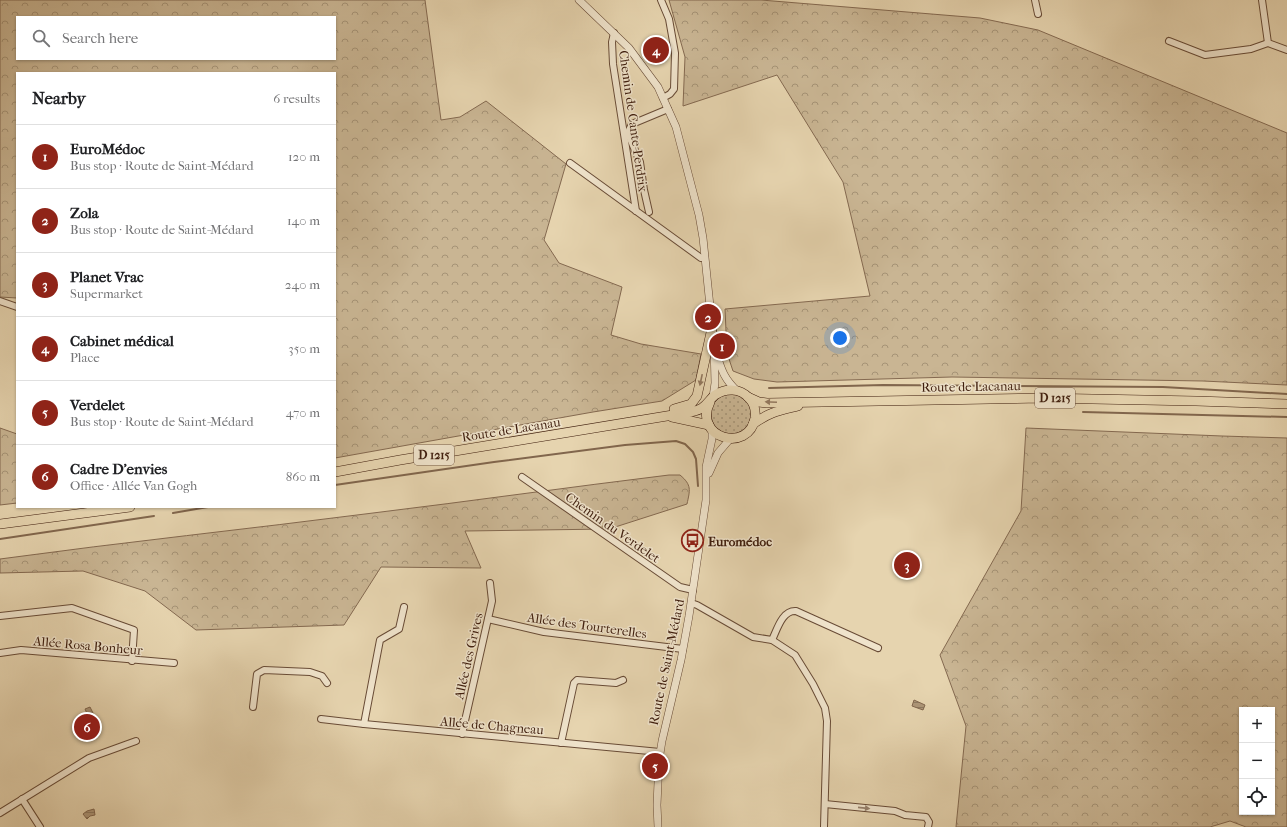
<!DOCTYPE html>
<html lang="en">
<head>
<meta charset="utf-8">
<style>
	:root { --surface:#fff; --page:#f2f2f2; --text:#202124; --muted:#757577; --line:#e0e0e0; --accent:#8f2418 }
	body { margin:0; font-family:"IM FELL French Canon",serif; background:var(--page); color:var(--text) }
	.controls { position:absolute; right:12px; bottom:12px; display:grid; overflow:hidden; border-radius:0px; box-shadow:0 1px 3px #0004 }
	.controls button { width:36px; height:36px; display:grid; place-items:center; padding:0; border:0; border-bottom:1px solid var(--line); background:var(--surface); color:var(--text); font:20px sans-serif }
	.you { position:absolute; left:840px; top:338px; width:14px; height:14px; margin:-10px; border:3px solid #fff; border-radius:50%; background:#1a73e8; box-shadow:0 0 0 6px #1a73e833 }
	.badge { display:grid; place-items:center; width:26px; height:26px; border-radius:50%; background:var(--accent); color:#fff; font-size:13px; font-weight:700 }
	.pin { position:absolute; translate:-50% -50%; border:2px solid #fff; box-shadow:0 1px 4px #0006 }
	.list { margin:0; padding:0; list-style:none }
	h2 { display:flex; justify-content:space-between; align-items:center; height:52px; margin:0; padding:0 16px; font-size:17px }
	h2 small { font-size:13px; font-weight:400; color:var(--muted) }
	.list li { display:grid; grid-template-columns:26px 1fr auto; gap:12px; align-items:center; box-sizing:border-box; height:64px; padding:0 16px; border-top:1px solid var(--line) }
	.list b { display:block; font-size:15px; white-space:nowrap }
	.list p { margin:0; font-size:13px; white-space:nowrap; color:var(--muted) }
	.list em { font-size:13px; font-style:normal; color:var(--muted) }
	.icon { flex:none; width:22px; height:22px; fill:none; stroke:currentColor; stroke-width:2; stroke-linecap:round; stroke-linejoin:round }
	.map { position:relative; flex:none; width:1287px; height:827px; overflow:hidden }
	.search { position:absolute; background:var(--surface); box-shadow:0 1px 3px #0004; left:16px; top:16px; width:320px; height:44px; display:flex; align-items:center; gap:10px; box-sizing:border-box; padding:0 14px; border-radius:0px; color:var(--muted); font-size:15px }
	.panel { position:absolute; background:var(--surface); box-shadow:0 1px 3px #0004; left:16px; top:72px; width:320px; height:436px; border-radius:0px }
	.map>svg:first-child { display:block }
	.grass { fill:url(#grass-dots); stroke:#846950 }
	.forest { fill:url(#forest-crowns); stroke:#846950; fill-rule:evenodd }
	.water { fill:url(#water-rules); stroke:#81664d }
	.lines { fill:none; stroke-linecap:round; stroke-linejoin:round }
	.stream { stroke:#81664d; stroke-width:2 }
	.minor-casing { stroke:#684b36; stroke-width:8 }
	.tertiary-casing { stroke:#684b36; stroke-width:8 }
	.primary-casing { stroke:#3e1d0d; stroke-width:10 }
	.minor { stroke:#efe3cb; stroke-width:6 }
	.tertiary { stroke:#efe3cb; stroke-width:7 }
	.primary { stroke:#e6d4af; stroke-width:9 }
	.oneway { fill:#92785e }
	.oneway2 { fill:#96806c }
	.labels { text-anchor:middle; stroke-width:3; stroke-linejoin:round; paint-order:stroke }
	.shield { fill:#efe3cb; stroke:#735846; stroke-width:1 }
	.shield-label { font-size:12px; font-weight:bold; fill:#3e1d0d }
	.street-label { font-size:13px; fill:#3e1d0d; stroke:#efe3cb }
	.poi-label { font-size:13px; font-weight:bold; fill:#3e1d0d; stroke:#efe3cb; text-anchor:start }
</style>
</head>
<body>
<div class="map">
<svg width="1287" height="827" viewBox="0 0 1287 827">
	<defs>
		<pattern id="grass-dots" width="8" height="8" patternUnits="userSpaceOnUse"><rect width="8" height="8" fill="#c9b593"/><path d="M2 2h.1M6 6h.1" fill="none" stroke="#a59376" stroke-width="1.8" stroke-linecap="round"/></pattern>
		<pattern id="forest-crowns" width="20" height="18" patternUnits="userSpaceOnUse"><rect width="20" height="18" fill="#c9b593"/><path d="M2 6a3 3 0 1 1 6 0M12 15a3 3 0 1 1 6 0" fill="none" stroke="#a59376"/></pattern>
		<pattern id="water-rules" width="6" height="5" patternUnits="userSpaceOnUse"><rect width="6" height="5" fill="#ad9678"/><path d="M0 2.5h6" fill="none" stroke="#8e7a61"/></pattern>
	</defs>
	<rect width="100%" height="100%" fill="#e6d4af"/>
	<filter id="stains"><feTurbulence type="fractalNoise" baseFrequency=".005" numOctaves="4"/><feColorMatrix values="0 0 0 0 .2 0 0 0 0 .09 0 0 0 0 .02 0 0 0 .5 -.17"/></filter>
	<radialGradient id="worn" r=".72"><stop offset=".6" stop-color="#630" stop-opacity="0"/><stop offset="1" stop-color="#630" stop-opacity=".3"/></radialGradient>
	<!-- grass -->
	<circle class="grass" cx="731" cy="414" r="20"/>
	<!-- forest -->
	<g class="forest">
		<path d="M 0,0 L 425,0 L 441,120 L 460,117 L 486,101 L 566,164 L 544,240 L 559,263 L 622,287 L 611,335 L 641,344 L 701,354 L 696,380 L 662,401 L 593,412 L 335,458 L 335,73 L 17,73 L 17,298 L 0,297 ZM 17,17 L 335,17 L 335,59 L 17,59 Z"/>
		<polygon points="669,0 761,0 980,18 1038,30 1287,133 1287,385 1203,381 952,377 777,382 754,379 733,371 727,353 725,309 870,296 843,182 777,75 683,106 685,57"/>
		<polygon points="0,428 17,434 17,503 0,505"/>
		<path d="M 1026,428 L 1222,436 L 1287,438 L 1287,827 L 1246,827 L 1230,821 L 1210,827 L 956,827 L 966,726 L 940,655 L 1021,511 ZM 1242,710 L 1272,710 L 1272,812 L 1242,812 Z"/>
		<path d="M 669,475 L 680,475 C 692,485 690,490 687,504 L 609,529 L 465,531 L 481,568 L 381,567 L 344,625 L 196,630 L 145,591 L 83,571 L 0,573 L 0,559 C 124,542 249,529 373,513 C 472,501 570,487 669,475 Z"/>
	</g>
	<!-- water -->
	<g class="water">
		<polygon points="914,700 925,705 923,710 912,706"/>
		<polygon points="90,707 95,717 90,720 85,709"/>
		<polygon points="94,809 95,815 90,816 87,819 83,814 87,811"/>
	</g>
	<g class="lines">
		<!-- stream -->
		<g class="stream">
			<polyline points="769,388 883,385 1163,387 1287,394"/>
			<polyline points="1083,412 1287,417"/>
			<polyline points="335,485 494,462 625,445 676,441 685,444 693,452 696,459 698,486"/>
			<polyline points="173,513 208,507"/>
			<polyline points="0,539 154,516"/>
		</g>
		<defs>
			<g id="minor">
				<polyline points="661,0 669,19 675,53 674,89 670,94 663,98"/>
				<polyline points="1035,0 1038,14"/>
				<polyline points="1262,0 1268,43 1287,50"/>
				<polyline points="614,33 612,42 613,64 636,211"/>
				<polyline points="1169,41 1205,55 1251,49 1268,43"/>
				<polyline points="570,163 701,258 705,258"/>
				<polyline points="649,212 644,190 640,162 629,136 629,130 632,124 668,109"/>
				<polyline points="0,301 17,307"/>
				<polyline points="522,477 680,587 693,590"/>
				<polyline points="691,603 697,605 753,637 772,640 795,655 813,684 825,708 827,721 824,827"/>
				<polyline points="0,616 72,608 134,630 132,661"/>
				<polyline points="488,619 544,632 683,649"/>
				<path d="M 772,640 C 777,630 782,610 796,611 L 878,648"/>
				<polyline points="0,653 21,650 174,663"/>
				<polyline points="253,707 257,674 264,670 310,672 322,676 327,683"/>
				<polyline points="321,719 364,724 660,752"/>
				<polyline points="364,724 380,640 399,629 404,607"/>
				<polyline points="462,734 492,601 490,583"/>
				<polyline points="561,743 574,683 577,680 616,683 623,680"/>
				<polyline points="22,799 40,827"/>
				<polyline points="825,804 895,811 905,815 926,817 929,822 928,827"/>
				<polyline points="0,813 89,758 136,741"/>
			</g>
			<g id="tertiary">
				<polyline points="579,0 629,48 658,87 676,127 699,215 703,238 714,345 715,383 713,397"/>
				<path d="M 716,353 C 722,370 723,377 736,390"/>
				<polyline points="709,473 718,453 730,439"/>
				<polyline points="658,827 657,805 659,760 662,741 681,660 689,616 706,500 706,467 712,439 712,430"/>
			</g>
			<g id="primary">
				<polyline points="748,397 759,402 767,403 1041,398 1196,401 1287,404"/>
				<polyline points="674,409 691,404 697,396 712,328"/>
				<polyline points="672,417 709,425"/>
				<path d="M 753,424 C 770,412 778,411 798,406"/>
				<path d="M 335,472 L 400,460 L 691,412 C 695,411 699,410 702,408 C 708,404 710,399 715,395 C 726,388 740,388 749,398 C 754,403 756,411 755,418 C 749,454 692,438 710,402"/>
				<polyline points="0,524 130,507"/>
			</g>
		</defs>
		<!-- minor casing -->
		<use href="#minor" class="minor-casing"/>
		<!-- tertiary casing -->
		<use href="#tertiary" class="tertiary-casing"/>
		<!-- primary casing -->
		<use href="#primary" class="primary-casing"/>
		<!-- minor -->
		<use href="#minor" class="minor"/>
		<!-- tertiary -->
		<use href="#tertiary" class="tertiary"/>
		<!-- primary -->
		<use href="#primary" class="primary"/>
	</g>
	<!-- one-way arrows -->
	<defs><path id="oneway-solid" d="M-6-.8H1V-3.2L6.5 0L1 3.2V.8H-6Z"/></defs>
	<g class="oneway">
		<use href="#oneway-solid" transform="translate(701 380) rotate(102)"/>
		<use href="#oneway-solid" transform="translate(771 402) rotate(-178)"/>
	</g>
	<use class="oneway2" href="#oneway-solid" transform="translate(864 808) rotate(6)"/>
	<!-- icons -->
	<defs>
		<symbol id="bus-ring" viewBox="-11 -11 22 22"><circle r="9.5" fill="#efe3cb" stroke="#8f2418" stroke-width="1.5"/><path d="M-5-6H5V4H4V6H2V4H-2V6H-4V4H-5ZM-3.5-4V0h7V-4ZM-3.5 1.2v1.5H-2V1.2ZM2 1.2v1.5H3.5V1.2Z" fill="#8f2418"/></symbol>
	</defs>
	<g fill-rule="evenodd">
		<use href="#bus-ring" x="680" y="528" width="25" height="25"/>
	</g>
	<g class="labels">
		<!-- shield labels -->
		<g class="shield">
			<rect x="1035" y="388" width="40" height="20" rx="3"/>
			<rect x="414" y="445" width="40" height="20" rx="3"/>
		</g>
		<g class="shield-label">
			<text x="1055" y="402">D 1215</text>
			<text x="434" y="459">D 1215</text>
		</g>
		<!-- street labels -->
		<g class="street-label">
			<text transform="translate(634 121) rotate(82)" y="5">Chemin de Cante-Perdrix</text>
			<text transform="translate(971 386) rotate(-1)" y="5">Route de Lacanau</text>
			<text transform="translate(511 429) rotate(-9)" y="5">Route de Lacanau</text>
			<text transform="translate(613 527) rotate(35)" y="5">Chemin du Verdelet</text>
			<text transform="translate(587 625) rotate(8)" y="5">Allée des Tourterelles</text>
			<text transform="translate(88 645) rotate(5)" y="5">Allée Rosa Bonheur</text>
			<text transform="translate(468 656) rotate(-77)" y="5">Allée des Grives</text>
			<text transform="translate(666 662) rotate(-78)" y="5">Route de Saint-Médard</text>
			<text transform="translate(492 725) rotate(5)" y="5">Allée de Chagneau</text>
		</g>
		<!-- poi labels -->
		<g class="poi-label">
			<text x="708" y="546">Euromédoc</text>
		</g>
	</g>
	<rect width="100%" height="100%" filter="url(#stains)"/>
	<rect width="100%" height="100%" fill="url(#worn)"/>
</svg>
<div class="controls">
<button>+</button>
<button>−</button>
<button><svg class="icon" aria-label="locate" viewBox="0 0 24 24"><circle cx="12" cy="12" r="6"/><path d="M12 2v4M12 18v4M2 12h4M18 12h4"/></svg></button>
</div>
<div class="you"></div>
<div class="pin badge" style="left:722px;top:346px">1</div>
<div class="pin badge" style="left:708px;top:317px">2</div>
<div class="pin badge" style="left:907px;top:565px">3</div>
<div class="pin badge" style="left:656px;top:50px">4</div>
<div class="pin badge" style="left:655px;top:766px">5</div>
<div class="pin badge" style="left:87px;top:727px">6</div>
<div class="search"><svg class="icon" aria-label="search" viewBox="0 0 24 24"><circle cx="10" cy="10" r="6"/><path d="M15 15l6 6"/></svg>Search here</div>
<section class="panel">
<h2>Nearby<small>6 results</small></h2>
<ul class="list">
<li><span class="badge">1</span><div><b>EuroMédoc</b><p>Bus stop · Route de Saint-Médard</p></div><em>120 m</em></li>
<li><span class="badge">2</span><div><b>Zola</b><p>Bus stop · Route de Saint-Médard</p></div><em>140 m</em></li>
<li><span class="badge">3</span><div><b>Planet Vrac</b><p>Supermarket</p></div><em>240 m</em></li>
<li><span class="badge">4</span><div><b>Cabinet médical</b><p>Place</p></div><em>350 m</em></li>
<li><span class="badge">5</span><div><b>Verdelet</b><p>Bus stop · Route de Saint-Médard</p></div><em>470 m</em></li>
<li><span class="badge">6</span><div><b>Cadre D'envies</b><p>Office · Allée Van Gogh</p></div><em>860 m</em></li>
</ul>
</section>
</div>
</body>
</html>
